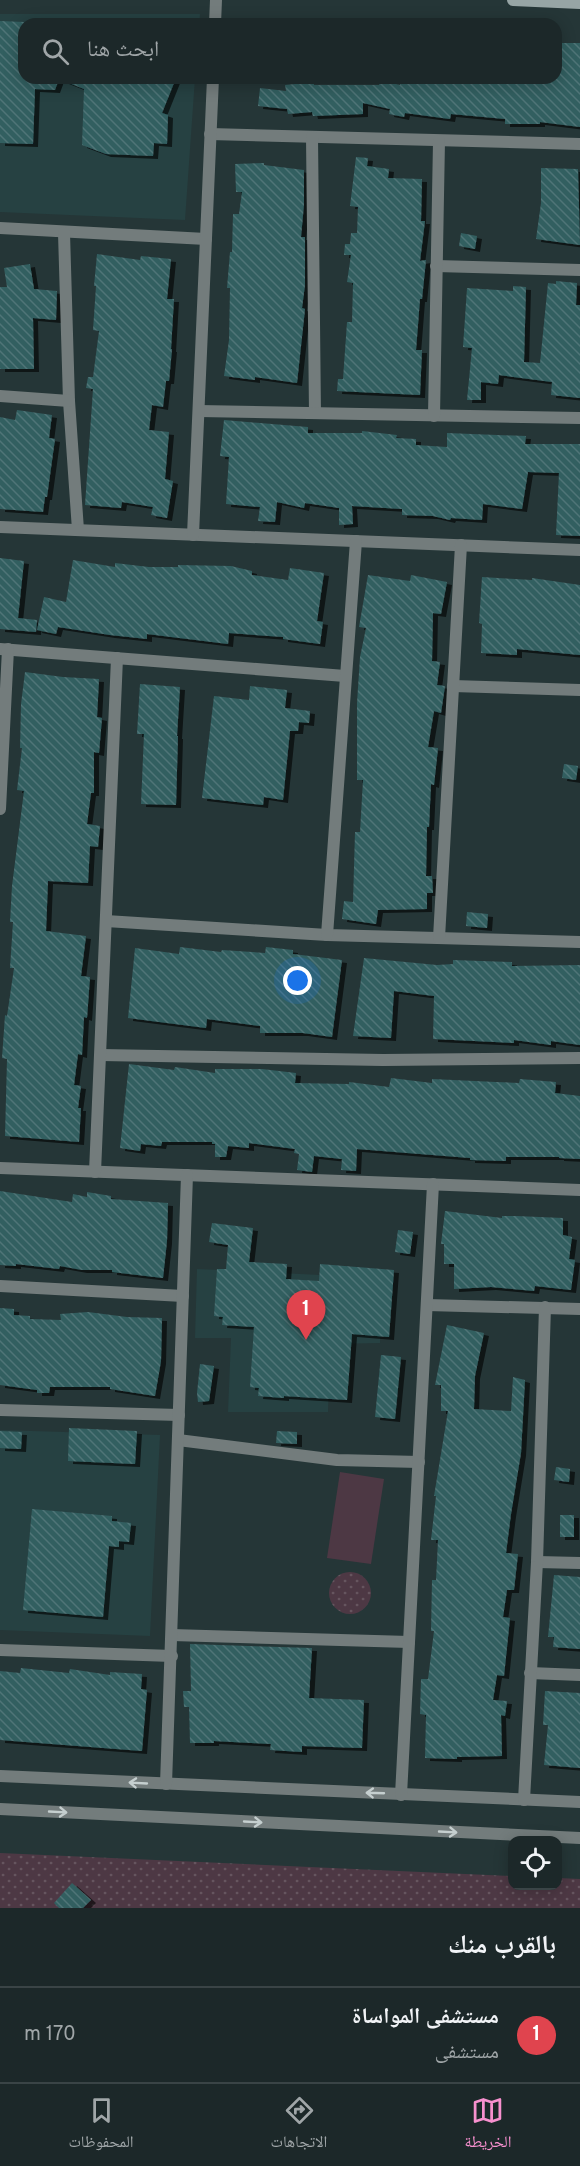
<!DOCTYPE html>
<html lang="ar">
<head>
<meta charset="utf-8">
<style>
	:root { --surface:#1c2829; --page:#253031; --text:#f1f3f6; --muted:#a0a6a8; --line:#3a4446; --accent:#f790ce }
	body { margin:0; font-family:Overpass,"Noto Naskh Arabic",sans-serif; background:var(--page); color:var(--text); direction:rtl }
	.controls { position:absolute; right:18px; bottom:18px; display:grid; overflow:hidden; border-radius:12px; box-shadow:0 3px 15px #0003 }
	.controls button { width:54px; height:54px; display:grid; place-items:center; padding:0; border:0; border-bottom:2px solid var(--line); background:var(--surface); color:var(--text); font:30px sans-serif }
	.you { position:absolute; left:298px; top:981px; width:21px; height:21px; margin:-15px; border:4px solid #fff; border-radius:50%; background:#1a73e8; box-shadow:0 0 0 9px #1a73e833 }
	.badge { display:grid; place-items:center; width:39px; height:39px; border-radius:50%; background:var(--accent); color:#fff; font-size:20px; font-weight:700 }
	.pin { position:absolute; translate:-50% -50px; filter:drop-shadow(0 2px 3px #0008) }
	.pin::after { content:''; position:absolute; top:32px; width:21px; height:18px; background:inherit; clip-path:polygon(0 0,100% 0,50% 100%) }
	.list { margin:0; padding:0; list-style:none }
	h2 { display:flex; justify-content:space-between; align-items:center; height:78px; margin:0; padding:0 24px; font-size:26px }
	h2 small { font-size:20px; font-weight:400; color:var(--muted) }
	.list li { display:grid; grid-template-columns:39px 1fr auto; gap:18px; align-items:center; box-sizing:border-box; height:96px; padding:0 24px; border-top:2px solid var(--line) }
	.list b { display:block; font-size:22px; white-space:nowrap }
	.list p { margin:0; font-size:20px; white-space:nowrap; color:var(--muted) }
	.list em { font-size:20px; font-style:normal; color:var(--muted) }
	.icon { flex:none; width:33px; height:33px; fill:none; stroke:currentColor; stroke-width:2; stroke-linecap:round; stroke-linejoin:round }
	.map { position:relative; flex:none; width:580px; height:1908px; overflow:hidden; direction:ltr }
	.search { position:absolute; background:var(--surface); box-shadow:0 3px 15px #0003; left:18px; right:18px; top:18px; height:66px; display:flex; align-items:center; gap:15px; box-sizing:border-box; padding:0 21px; border-radius:18px; color:var(--muted); font-size:22px }
	.sheet { height:174px; background:var(--surface) }
	nav { display:flex; justify-content:space-around; align-items:center; box-sizing:border-box; height:84px; border-top:2px solid var(--line); background:var(--surface); font-size:16px; color:var(--muted) }
	nav a { display:grid; justify-items:center; gap:3px }
	nav .on { color:var(--accent) }
	.map>svg:first-child { display:block }
	.built { fill:#264142 }
	.grass { fill:url(#grass-dots) }
	.garden { fill:#4d3844 }
	.building { fill:url(#building-back-hatch); filter:url(#shadow) }
	.lines { fill:none; stroke-linecap:round; stroke-linejoin:round }
	.street { stroke:#737c7c; stroke-width:12 }
	.secondary { stroke:#97a5a5; stroke-width:12 }
	.oneway { stroke:#c5cfcf }
</style>
</head>
<body>
<div class="map">
<svg width="580" height="1908" viewBox="0 0 580 1908">
	<defs>
		<pattern id="grass-dots" width="8" height="8" patternUnits="userSpaceOnUse" patternTransform="scale(1.5)"><rect width="8" height="8" fill="#4d3844"/><path d="M2 2h.1M6 6h.1" fill="none" stroke="#66555f" stroke-width="1.8" stroke-linecap="round"/></pattern>
		<pattern id="building-back-hatch" width="6" height="6" patternUnits="userSpaceOnUse" patternTransform="scale(1.5)"><rect width="6" height="6" fill="#335e60"/><path d="M-1 5l2 2M0 0l6 6M5-1l2 2" fill="none" stroke="#507577"/></pattern>
		<filter id="shadow"><feDropShadow dx="5" dy="3" stdDeviation="0" flood-color="#0009"/></filter>
	</defs>
	<rect width="100%" height="100%" fill="#253637"/>
	<!-- built -->
	<g class="built">
		<polygon points="0,14 200,14 199,24 24,24 24,78 195,78 185,220 0,212"/>
		<polygon points="197,1269 382,1278 380,1343 330,1344 328,1412 228,1412 231,1338 195,1338"/>
		<polygon points="0,1430 160,1435 150,1636 0,1630"/>
	</g>
	<!-- grass -->
	<g class="grass">
		<circle cx="350" cy="1593" r="21"/>
		<polygon points="0,1853 512,1876 512,1886 558,1886 558,1878 580,1879 580,1908 0,1908"/>
	</g>
	<!-- garden -->
	<polygon class="garden" points="340,1472 384,1479 371,1564 327,1558"/>
	<!-- building -->
	<g class="building">
		<polygon points="0,21 24,22 24,78 176,78 162,113 168,115 167,144 154,143 153,156 106,154 82,145 84,89 59,79 55,90 35,89 33,144 0,143"/>
		<polygon points="556,43 580,43 580,127 540,122 540,124 505,124 505,119 451,114 450,119 405,113 404,117 389,114 390,109 363,103 363,114 313,116 312,112 288,114 287,109 258,106 260,88 286,91 285,85 314,82 314,85 379,85 380,80 400,85 400,78 556,78"/>
		<polygon points="356,157 368,158 367,166 389,169 388,178 422,179 421,221 425,221 420,261 426,260 422,299 420,299 416,350 422,350 420,395 337,391 338,379 343,379 347,322 352,322 353,283 347,282 351,255 344,255 345,244 350,244 351,233 357,233 358,207 350,206"/>
		<polygon points="264,163 264,165 304,170 304,204 301,237 305,237 305,285 302,308 305,309 297,383 255,377 255,380 224,376 229,340 230,288 227,288 230,252 232,252 233,214 239,214 242,192 236,192 235,164"/>
		<polygon points="541,168 578,169 580,245 536,239 541,203"/>
		<polygon points="461,233 477,236 475,249 459,246"/>
		<polygon points="97,254 140,260 141,256 171,259 167,299 174,299 171,349 172,349 169,381 166,381 163,407 152,405 149,430 169,432 165,479 173,481 167,518 151,515 153,507 122,502 121,508 85,505 93,389 86,388 88,377 93,377 99,331 93,330 96,286 94,286"/>
		<polygon points="30,264 34,289 57,291 56,320 33,318 34,369 0,369 0,287 7,287 4,268"/>
		<polygon points="556,281 577,283 576,305 580,305 580,398 551,395 552,382 499,375 498,384 481,382 481,400 467,400 472,348 463,347 467,288 513,291 513,286 526,287 524,362 540,363 548,283 556,284"/>
		<polygon points="17,410 52,415 49,438 55,439 47,497 45,497 43,512 0,509 0,417 15,420"/>
		<polygon points="224,420 308,427 308,433 362,433 362,431 397,435 396,438 416,439 416,445 447,447 447,433 526,436 525,444 580,444 580,536 556,535 559,473 528,472 522,509 483,504 482,520 451,518 450,520 433,516 402,515 402,509 352,506 353,524 339,525 339,508 305,503 304,508 277,502 275,522 258,521 260,507 226,504 229,457 220,456"/>
		<polygon points="0,558 24,561 18,618 37,620 36,632 0,629"/>
		<polygon points="73,560 115,567 115,563 149,567 178,567 178,565 231,566 252,571 252,575 288,580 290,568 324,573 317,621 323,622 320,644 283,639 283,637 229,633 228,644 147,634 147,639 110,635 58,627 56,634 37,630 44,597 66,602"/>
		<polygon points="368,575 410,581 411,575 447,582 441,614 433,613 432,661 440,662 437,685 445,686 441,713 434,711 428,747 438,748 434,785 431,784 429,827 427,827 426,876 432,876 433,893 427,893 427,909 378,910 376,924 342,919 344,901 353,902 355,832 360,832 363,780 357,780 357,703 360,657 366,628 359,627"/>
		<polygon points="482,577 532,580 532,578 580,585 580,655 517,649 517,655 481,653 482,624 479,623"/>
		<polygon points="25,672 63,677 99,679 97,717 102,718 99,753 94,752 94,793 91,793 87,824 100,826 98,847 90,846 88,883 48,881 46,931 86,936 81,976 90,977 87,1018 84,1017 82,1055 78,1054 74,1085 81,1086 78,1108 81,1108 79,1142 5,1136 7,1059 2,1058 5,1015 7,1016 14,968 10,968 13,922 10,922 12,886 24,791 17,790 22,748 20,748 21,704"/>
		<polygon points="140,684 180,687 177,736 178,736 176,805 141,804 144,734 137,734"/>
		<polygon points="250,686 287,690 285,708 310,711 309,723 299,722 298,731 290,731 283,800 264,797 263,805 202,798 214,696 249,700"/>
		<polygon points="564,764 578,766 576,780 562,778"/>
		<polygon points="467,912 488,914 487,928 466,926"/>
		<polygon points="180,947 221,952 222,950 265,953 266,947 293,950 293,954 342,960 332,1037 303,1033 260,1033 260,1026 207,1019 206,1028 128,1018 135,948 179,954"/>
		<polygon points="364,958 437,965 453,964 453,960 512,962 512,966 580,965 580,1045 551,1041 551,1045 514,1040 514,1043 433,1039 434,996 394,991 391,1038 353,1036"/>
		<polygon points="129,1064 174,1070 175,1067 215,1073 215,1069 262,1069 296,1073 295,1083 349,1084 349,1082 389,1087 391,1078 432,1083 432,1079 496,1082 519,1083 520,1079 556,1082 555,1093 580,1096 580,1159 559,1158 559,1157 506,1157 506,1161 470,1160 470,1158 357,1149 356,1171 341,1170 342,1159 314,1156 312,1172 297,1170 299,1154 294,1153 295,1149 249,1143 249,1148 228,1146 226,1157 215,1157 215,1144 212,1144 212,1142 162,1142 161,1146 141,1144 140,1151 120,1148"/>
		<polygon points="0,1191 72,1202 73,1194 87,1197 87,1192 111,1196 111,1199 168,1203 167,1241 163,1278 112,1272 112,1270 82,1270 60,1266 59,1269 16,1264 16,1266 0,1265"/>
		<polygon points="445,1211 502,1218 502,1216 516,1216 563,1218 563,1235 572,1237 569,1259 575,1260 571,1290 535,1286 534,1291 491,1287 454,1289 454,1264 444,1264 444,1244 441,1244"/>
		<polygon points="212,1223 253,1228 249,1262 287,1264 286,1279 319,1281 320,1264 394,1270 389,1337 352,1334 347,1400 284,1396 284,1398 258,1396 259,1388 250,1387 254,1327 222,1325 223,1317 214,1316 217,1269 226,1269 228,1245 209,1242"/>
		<polygon points="398,1230 413,1232 410,1254 395,1252"/>
		<polygon points="0,1308 14,1309 14,1315 30,1316 30,1319 61,1320 60,1314 88,1312 127,1317 162,1318 161,1361 155,1396 110,1389 110,1387 50,1387 49,1393 37,1393 37,1390 0,1385"/>
		<polygon points="447,1325 484,1333 475,1376 474,1409 511,1411 513,1377 525,1380 521,1453 511,1514 506,1553 518,1554 514,1590 507,1590 503,1617 510,1618 504,1676 497,1675 493,1700 507,1701 505,1716 501,1715 502,1756 457,1757 457,1759 425,1758 426,1715 420,1714 421,1679 428,1679 434,1631 431,1631 432,1580 436,1580 438,1540 431,1540 436,1496 434,1496 448,1411 441,1411 441,1385 435,1385"/>
		<polygon points="381,1355 401,1357 395,1419 375,1417"/>
		<polygon points="200,1364 214,1366 209,1401 198,1402 197,1393"/>
		<polygon points="69,1428 137,1431 135,1464 68,1461"/>
		<polygon points="0,1431 22,1432 21,1449 0,1448"/>
		<polygon points="277,1431 297,1432 297,1444 276,1443"/>
		<polygon points="556,1467 570,1469 569,1482 554,1480"/>
		<polygon points="32,1509 112,1516 112,1521 131,1523 129,1542 119,1541 119,1547 109,1546 103,1617 23,1610"/>
		<rect x="560" y="1515" width="14" height="22"/>
		<polygon points="554,1575 580,1577 580,1649 553,1647 554,1637 548,1637"/>
		<polygon points="190,1644 312,1648 309,1698 364,1700 362,1748 302,1746 302,1752 270,1750 271,1744 214,1741 214,1743 190,1743 189,1707 184,1707 183,1691 191,1691"/>
		<polygon points="21,1668 69,1673 70,1669 110,1675 110,1672 142,1674 141,1689 147,1690 142,1751 0,1740 0,1671 20,1673"/>
		<polygon points="545,1691 580,1693 580,1768 544,1765 548,1725 543,1725"/>
		<polygon points="72,1883 91,1900 83,1908 59,1908 54,1903"/>
	</g>
	<g class="lines">
		<!-- street -->
		<g class="street">
			<polyline points="215,24 216,0"/>
			<polyline points="210,134 580,144"/>
			<polyline points="312,137 315,413"/>
			<polyline points="0,228 206,239"/>
			<polyline points="64,233 69,401 78,530"/>
			<polyline points="436,266 580,270"/>
			<polyline points="0,396 69,401"/>
			<polyline points="199,411 580,418"/>
			<polyline points="434,416 439,141"/>
			<polyline points="0,527 580,550"/>
			<polyline points="193,535 213,78"/>
			<polyline points="0,649 345,676"/>
			<polyline points="453,686 580,690"/>
			<polyline points="0,809 8,649"/>
			<polyline points="106,921 327,935 580,942"/>
			<polyline points="327,935 356,541"/>
			<polyline points="439,938 461,545"/>
			<polyline points="101,1055 383,1060 580,1058"/>
			<polyline points="0,1168 580,1190"/>
			<polyline points="95,1172 117,658"/>
			<polyline points="0,1286 183,1296"/>
			<polyline points="427,1305 580,1309"/>
			<polyline points="0,1410 179,1415"/>
			<polyline points="178,1440 337,1460 419,1462"/>
			<polyline points="537,1562 580,1563"/>
			<polyline points="172,1635 409,1642"/>
			<polyline points="0,1650 172,1656"/>
			<polyline points="530,1673 580,1675"/>
			<polyline points="0,1776 580,1802"/>
			<polyline points="166,1784 187,1175"/>
			<polyline points="401,1795 433,1184"/>
			<polyline points="524,1800 537,1562 545,1307"/>
			<polyline points="0,1809 580,1838"/>
		</g>
		<!-- secondary -->
		<polyline class="secondary" points="513,0 580,3"/>
	</g>
	<!-- one-way arrows -->
	<defs><path id="oneway-shaft" d="M-6 0H5M1.5-3L5.5 0L1.5 3" fill="none" stroke-width="1.6" stroke-linecap="round" stroke-linejoin="round" transform="scale(1.5)"/></defs>
	<g class="oneway">
		<use href="#oneway-shaft" transform="translate(138 1783) rotate(-177)"/>
		<use href="#oneway-shaft" transform="translate(375 1793) rotate(-178)"/>
		<use href="#oneway-shaft" transform="translate(58 1812) rotate(3)"/>
		<use href="#oneway-shaft" transform="translate(253 1822) rotate(3)"/>
		<use href="#oneway-shaft" transform="translate(448 1832) rotate(3)"/>
	</g>
</svg>
<div class="controls">
<button><svg class="icon" aria-label="locate" viewBox="0 0 24 24"><circle cx="12" cy="12" r="6"/><path d="M12 2v4M12 18v4M2 12h4M18 12h4"/></svg></button>
</div>
<div class="you"></div>
<div class="pin badge" style="left:306px;top:1340px;background:#e0444e">1</div>
<div class="search"><svg class="icon" aria-label="search" viewBox="0 0 24 24"><circle cx="10" cy="10" r="6"/><path d="M15 15l6 6"/></svg>ابحث هنا</div>
</div>
<section class="sheet">
<h2>بالقرب منك<small></small></h2>
<ul class="list">
<li><span class="badge" style="background:#e0444e">1</span><div><b>مستشفى المواساة</b><p>مستشفى</p></div><em>170 m</em></li>
</ul>
</section>
<nav>
<a class="on"><svg class="icon" aria-label="map" viewBox="0 0 24 24"><path d="M3 6l6-2 6 2 6-2v14l-6 2-6-2-6 2zM9 4v14M15 6v14"/></svg>الخريطة</a>
<a><svg class="icon" aria-label="directions" viewBox="0 0 24 24"><path d="M12 3l9 9-9 9-9-9zM9 14v-3h6M13 9l2 2-2 2"/></svg>الاتجاهات</a>
<a><svg class="icon" aria-label="saved" viewBox="0 0 24 24"><path d="M7 4h10v16l-5-4-5 4z"/></svg>المحفوظات</a>
</nav>
</body>
</html>
